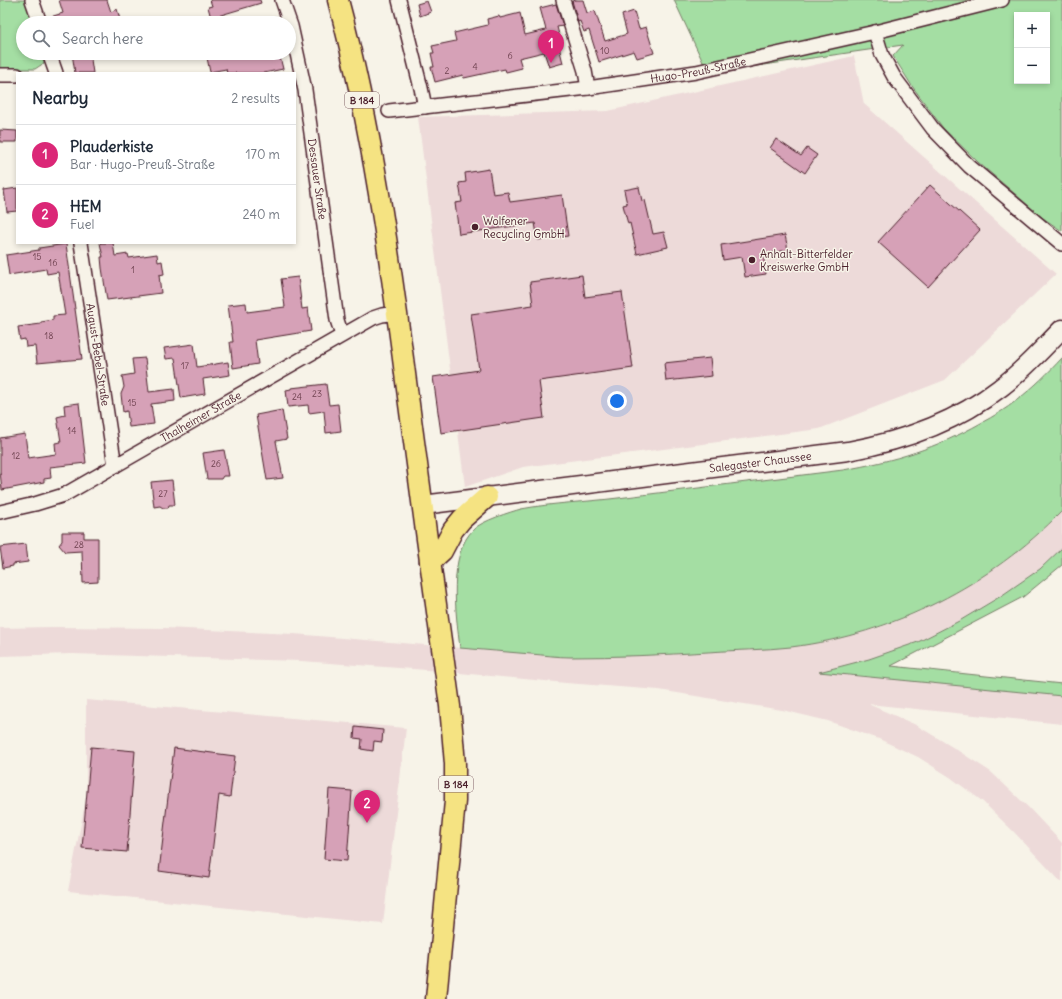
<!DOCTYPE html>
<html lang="en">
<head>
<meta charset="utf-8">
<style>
	:root { --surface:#fff; --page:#f6f6f7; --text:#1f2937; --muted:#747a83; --line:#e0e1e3; --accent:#db2777 }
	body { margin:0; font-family:Delius,sans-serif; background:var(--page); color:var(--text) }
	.controls { position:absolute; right:12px; top:12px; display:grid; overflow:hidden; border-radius:0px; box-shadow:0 2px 6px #0003 }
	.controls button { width:36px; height:36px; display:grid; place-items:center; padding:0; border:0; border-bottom:1px solid var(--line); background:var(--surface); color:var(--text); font:20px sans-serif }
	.you { position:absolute; left:617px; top:401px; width:14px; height:14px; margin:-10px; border:3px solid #fff; border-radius:50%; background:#1a73e8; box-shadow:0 0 0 6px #1a73e833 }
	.badge { display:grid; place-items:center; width:26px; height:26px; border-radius:50%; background:var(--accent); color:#fff; font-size:13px; font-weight:700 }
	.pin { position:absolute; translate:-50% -33px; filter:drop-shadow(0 1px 2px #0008) }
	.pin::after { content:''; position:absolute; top:21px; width:14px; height:12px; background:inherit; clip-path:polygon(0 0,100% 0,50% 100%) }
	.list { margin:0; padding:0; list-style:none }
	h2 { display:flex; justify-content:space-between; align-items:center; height:52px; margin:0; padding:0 16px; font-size:17px }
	h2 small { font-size:13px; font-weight:400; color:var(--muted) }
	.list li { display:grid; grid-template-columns:26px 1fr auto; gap:12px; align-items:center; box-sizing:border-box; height:60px; padding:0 16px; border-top:1px solid var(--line) }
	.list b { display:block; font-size:15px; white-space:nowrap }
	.list p { margin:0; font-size:13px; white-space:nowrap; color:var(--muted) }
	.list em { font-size:13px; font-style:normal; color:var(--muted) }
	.icon { flex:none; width:22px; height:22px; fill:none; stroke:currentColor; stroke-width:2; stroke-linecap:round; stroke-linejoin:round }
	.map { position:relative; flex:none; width:1062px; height:999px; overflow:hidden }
	.search { position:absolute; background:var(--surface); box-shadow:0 2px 6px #0003; left:16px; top:16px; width:280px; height:44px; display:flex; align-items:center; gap:10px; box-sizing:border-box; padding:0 14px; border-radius:22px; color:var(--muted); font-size:15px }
	.panel { position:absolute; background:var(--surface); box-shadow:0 2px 6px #0003; left:16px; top:72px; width:280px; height:172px; border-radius:0px }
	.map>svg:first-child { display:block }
	.built { fill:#eddad9 }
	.green { fill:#a4dea3; stroke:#777e67; fill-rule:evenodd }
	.building { fill:#d6a1b7; stroke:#4a1f2b }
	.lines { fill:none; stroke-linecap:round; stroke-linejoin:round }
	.minor-casing { stroke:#4a1f2b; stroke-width:16 }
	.secondary-casing { stroke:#4a1f2b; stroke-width:21 }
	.primary-casing { stroke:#4a1f2b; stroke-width:23 }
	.minor { stroke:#f7f3e8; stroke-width:13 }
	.secondary { stroke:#f7f3e8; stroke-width:18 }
	.primary { stroke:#f5e382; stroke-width:20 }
	.poi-dot { fill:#4a1f2b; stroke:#f7f3e8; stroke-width:1.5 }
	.labels { text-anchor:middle; stroke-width:3; stroke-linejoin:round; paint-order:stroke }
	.number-label { font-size:9px; fill:#6d404e }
	.shield { fill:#f7f3e8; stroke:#7e5f64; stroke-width:1 }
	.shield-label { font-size:10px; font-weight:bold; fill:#4a1f2b }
	.street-label { font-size:11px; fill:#4a1f2b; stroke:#f7f3e8 }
	.poi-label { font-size:11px; fill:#4a1f2b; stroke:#f7f3e8; text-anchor:start }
</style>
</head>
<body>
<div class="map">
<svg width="1062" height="999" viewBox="0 0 1062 999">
	<rect width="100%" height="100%" fill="#f7f3e8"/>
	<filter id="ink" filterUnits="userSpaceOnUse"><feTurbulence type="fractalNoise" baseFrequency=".025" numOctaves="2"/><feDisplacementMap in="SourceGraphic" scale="8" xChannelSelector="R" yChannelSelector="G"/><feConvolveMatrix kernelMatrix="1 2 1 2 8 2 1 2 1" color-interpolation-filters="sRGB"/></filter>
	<g filter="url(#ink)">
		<!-- built -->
		<g class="built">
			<polygon points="854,56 864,104 1056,274 945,380 819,429 523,467 465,487 418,117 608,111"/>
			<polygon points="1062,511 1062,548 1040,569 1001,596 961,620 918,642 869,659 821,672 1062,696 1062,724 868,704 916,725 954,748 991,772 1028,807 1062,843 1062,883 1014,832 982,801 950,777 918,757 879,739 828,721 782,710 659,690 566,683 427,670 301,661 72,654 0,656 0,628 53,627 165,628 294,634 568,657 663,655 791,647 839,638 878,628 919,612 963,588 1003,563 1041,532"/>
			<polygon points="86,700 406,728 383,924 68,891 86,798"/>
		</g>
		<!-- green -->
		<g class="green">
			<polygon points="0,0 27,0 35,23 23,23 23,53 44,53 44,63 35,69 0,69"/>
			<path d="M 674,0 L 1062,0 L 1062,231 L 1043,218 L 979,163 L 943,128 L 912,86 L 893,56 L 903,45 L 708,73 ZM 1017,15 L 1047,15 L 1047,81 L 1017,81 Z"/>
			<path d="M 1062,358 L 1062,511 C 990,585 894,634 791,647 C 764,650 735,650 708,652 C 662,655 616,657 570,657 C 557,657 544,655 531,654 C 507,652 484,650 460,648 C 456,615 447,554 474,529 C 482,521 510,512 521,509 C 553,503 586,502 618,498 C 693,489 768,479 843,470 C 894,461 937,448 981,423 C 994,416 1006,409 1017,400 C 1034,387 1048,373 1062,358 Z"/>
			<polygon points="1062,548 1062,565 1023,597 891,666 1062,684 1062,696 819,672 869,659 918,642 961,620 1001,596 1040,569"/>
		</g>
		<!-- building -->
		<g class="building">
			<polygon points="59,0 107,0 111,12 117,9 121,23 48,23 47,18 63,13"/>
			<polygon points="210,0 260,0 261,3 211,18 208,7 212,6"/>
			<polygon points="575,0 583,0 587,13 595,11 605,41 627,34 622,15 634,11 639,29 646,27 654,53 637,58 634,51 599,62 589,30 584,32 580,21 578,22 572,1"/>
			<polygon points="427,1 431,12 420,16 417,4"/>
			<polygon points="556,4 563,26 557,27 562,46 559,47 563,63 549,67 544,52 519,58 522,68 506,72 505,69 464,78 463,75 435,82 431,67 434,67 431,53 434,53 432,46 456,41 454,33 488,25 487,19 499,16 500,18 520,13 525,35 546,30 540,8"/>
			<polygon points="72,53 90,53 93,73 75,73"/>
			<polygon points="206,53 279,53 283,69 264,73 227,73 226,69 210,72"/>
			<polygon points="0,130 17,131 17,142 0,142"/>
			<polygon points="776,139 801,156 807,148 817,155 805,173 770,148"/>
			<polygon points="489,169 493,194 508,192 510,202 562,195 568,236 538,240 535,223 459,234 455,203 462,202 459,183 466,182 465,173"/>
			<polygon points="930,185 980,230 928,287 878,242"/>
			<polygon points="639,187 642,201 645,200 653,234 664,232 668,247 637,254 630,223 628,224 623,205 627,204 624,190"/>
			<polygon points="17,188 17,211 7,212 4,190"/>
			<polygon points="785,235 788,250 763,254 766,274 745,277 742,257 723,260 721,245"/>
			<polygon points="100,243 113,243 115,256 128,254 129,258 157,254 158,262 162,261 164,274 159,275 161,293 107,300 102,268 101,257 103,257"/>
			<polygon points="66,244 82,359 37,363 35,346 26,347 25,339 20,340 18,327 41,324 41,322 53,320 53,316 65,315 58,272 47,274 46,269 9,275 6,255 39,250 39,248"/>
			<polygon points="582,275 585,297 622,292 633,368 539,381 544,418 441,433 433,377 479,370 471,314 533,305 530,282"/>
			<polygon points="298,277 302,309 308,308 311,331 255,340 258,364 233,368 230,342 233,342 228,305 246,303 247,312 285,307 281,279"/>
			<polygon points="194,344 197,367 228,362 230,375 203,379 205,394 181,398 175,358 166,359 164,348"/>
			<polygon points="145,358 149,392 174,389 175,401 151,404 154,424 129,427 127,411 123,412 121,394 124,387 122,376 134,374 132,359"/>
			<polygon points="710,358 712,376 666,381 664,363"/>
			<polygon points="326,384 329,405 338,404 341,431 326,433 324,411 309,413 308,405 288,407 286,390 291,389 291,388"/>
			<polygon points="79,403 86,463 50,467 51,478 44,479 44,482 2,490 0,472 0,438 25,434 28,458 56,454 55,443 61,442 57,417 65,415 64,405"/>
			<polygon points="282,410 287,439 276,441 283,478 267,480 256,415"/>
			<polygon points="224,450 229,476 223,476 221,479 207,479 203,453"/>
			<polygon points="172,480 175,505 169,505 168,508 163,508 160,506 154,507 151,482"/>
			<polygon points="62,532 84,532 84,538 98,538 98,582 83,583 82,551 65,552 59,545 62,541"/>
			<polygon points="26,544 28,562 13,564 13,566 3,568 0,547"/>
			<polygon points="355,727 383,730 382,742 374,741 373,751 361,749 362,739 354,738"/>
			<polygon points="91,747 135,751 127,852 82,848"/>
			<polygon points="174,748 235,756 230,797 219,795 209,878 159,871"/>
			<polygon points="329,789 352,791 347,861 324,859"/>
		</g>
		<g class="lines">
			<defs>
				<g id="minor">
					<polyline points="32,0 40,23"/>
					<path id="s1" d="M 282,0 L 291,26 L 305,90 L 337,320 L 342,335"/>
					<polyline points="399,0 421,88 425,107"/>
					<polyline points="563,0 585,71 588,88"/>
					<polyline points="875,32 882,55 894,77 933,129 969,166 1062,244"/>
					<polyline points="49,53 56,73"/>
					<polyline points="0,75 17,75"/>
					<path id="s2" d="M 389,111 L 588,88 L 696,72 L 875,32 L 1002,0"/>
					<path id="s3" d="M 81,243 L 115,466"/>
					<path id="s4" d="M 0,512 L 35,504 L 64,495 L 373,318 L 382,315 L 397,313"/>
				</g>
				<g id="secondary">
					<path id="s5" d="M 423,505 L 848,451 C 903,441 955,423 1000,388 C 1023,371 1042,349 1062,329"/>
				</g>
				<g id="primary">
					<path d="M 338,0 C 372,127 390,258 407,389 C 421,495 435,600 450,706 L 455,764 L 455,801 L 436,999"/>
					<polyline points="430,562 442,551 453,530 462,519 487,497"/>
				</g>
			</defs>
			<!-- minor casing -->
			<use href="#minor" class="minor-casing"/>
			<!-- secondary casing -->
			<use href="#secondary" class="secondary-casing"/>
			<!-- primary casing -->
			<use href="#primary" class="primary-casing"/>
			<!-- minor -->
			<use href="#minor" class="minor"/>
			<!-- secondary -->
			<use href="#secondary" class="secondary"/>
			<!-- primary -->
			<use href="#primary" class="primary"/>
		</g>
	</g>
	<!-- markers -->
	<g class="poi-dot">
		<circle cx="475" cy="227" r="4"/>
		<circle cx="752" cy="260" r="4"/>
	</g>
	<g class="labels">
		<!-- number labels -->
		<g class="number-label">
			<text x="605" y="54">10</text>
			<text x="510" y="59">6</text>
			<text x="475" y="70">4</text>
			<text x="447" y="74">2</text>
			<text x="37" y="260">15</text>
			<text x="53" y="266">16</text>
			<text x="133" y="273">1</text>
			<text x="49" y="339">18</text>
			<text x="185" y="369">17</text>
			<text x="317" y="397">23</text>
			<text x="297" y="400">24</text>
			<text x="132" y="406">15</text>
			<text x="72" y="434">14</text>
			<text x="16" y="459">12</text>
			<text x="216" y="467">26</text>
			<text x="163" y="497">27</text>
			<text x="79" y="548">28</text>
		</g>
		<!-- shield labels -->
		<g class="shield">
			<rect x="345" y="92" width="34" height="16" rx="3"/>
			<rect x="439" y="776" width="34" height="16" rx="3"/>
		</g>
		<g class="shield-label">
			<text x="362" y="104">B 184</text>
			<text x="456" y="788">B 184</text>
		</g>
		<!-- street labels -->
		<g class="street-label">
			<text dy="4" stroke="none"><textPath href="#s2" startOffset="312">Hugo-Preuß-Straße</textPath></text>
			<text dy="4" stroke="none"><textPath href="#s1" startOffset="183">Dessauer Straße</textPath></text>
			<text dy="4" stroke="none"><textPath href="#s3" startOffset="113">August-Bebel-Straße</textPath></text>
			<text dy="4" stroke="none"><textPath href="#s4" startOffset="224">Thalheimer Straße</textPath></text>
			<text dy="4" stroke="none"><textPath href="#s5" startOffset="340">Salegaster Chaussee</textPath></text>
		</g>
		<!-- poi labels -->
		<g class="poi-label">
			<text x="483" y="225">Wolfener<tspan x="483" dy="13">Recycling GmbH</tspan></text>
			<text x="760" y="258">Anhalt-Bitterfelder<tspan x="760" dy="13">Kreiswerke GmbH</tspan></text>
		</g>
	</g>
</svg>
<div class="controls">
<button>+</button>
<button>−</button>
</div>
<div class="you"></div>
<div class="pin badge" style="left:551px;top:63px">1</div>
<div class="pin badge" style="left:367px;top:823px">2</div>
<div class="search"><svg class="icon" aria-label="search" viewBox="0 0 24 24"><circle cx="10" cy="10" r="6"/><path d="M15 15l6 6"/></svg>Search here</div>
<section class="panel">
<h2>Nearby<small>2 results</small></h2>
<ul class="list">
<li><span class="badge">1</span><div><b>Plauderkiste</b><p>Bar · Hugo-Preuß-Straße</p></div><em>170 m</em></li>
<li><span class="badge">2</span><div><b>HEM</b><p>Fuel</p></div><em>240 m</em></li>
</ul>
</section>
</div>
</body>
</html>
